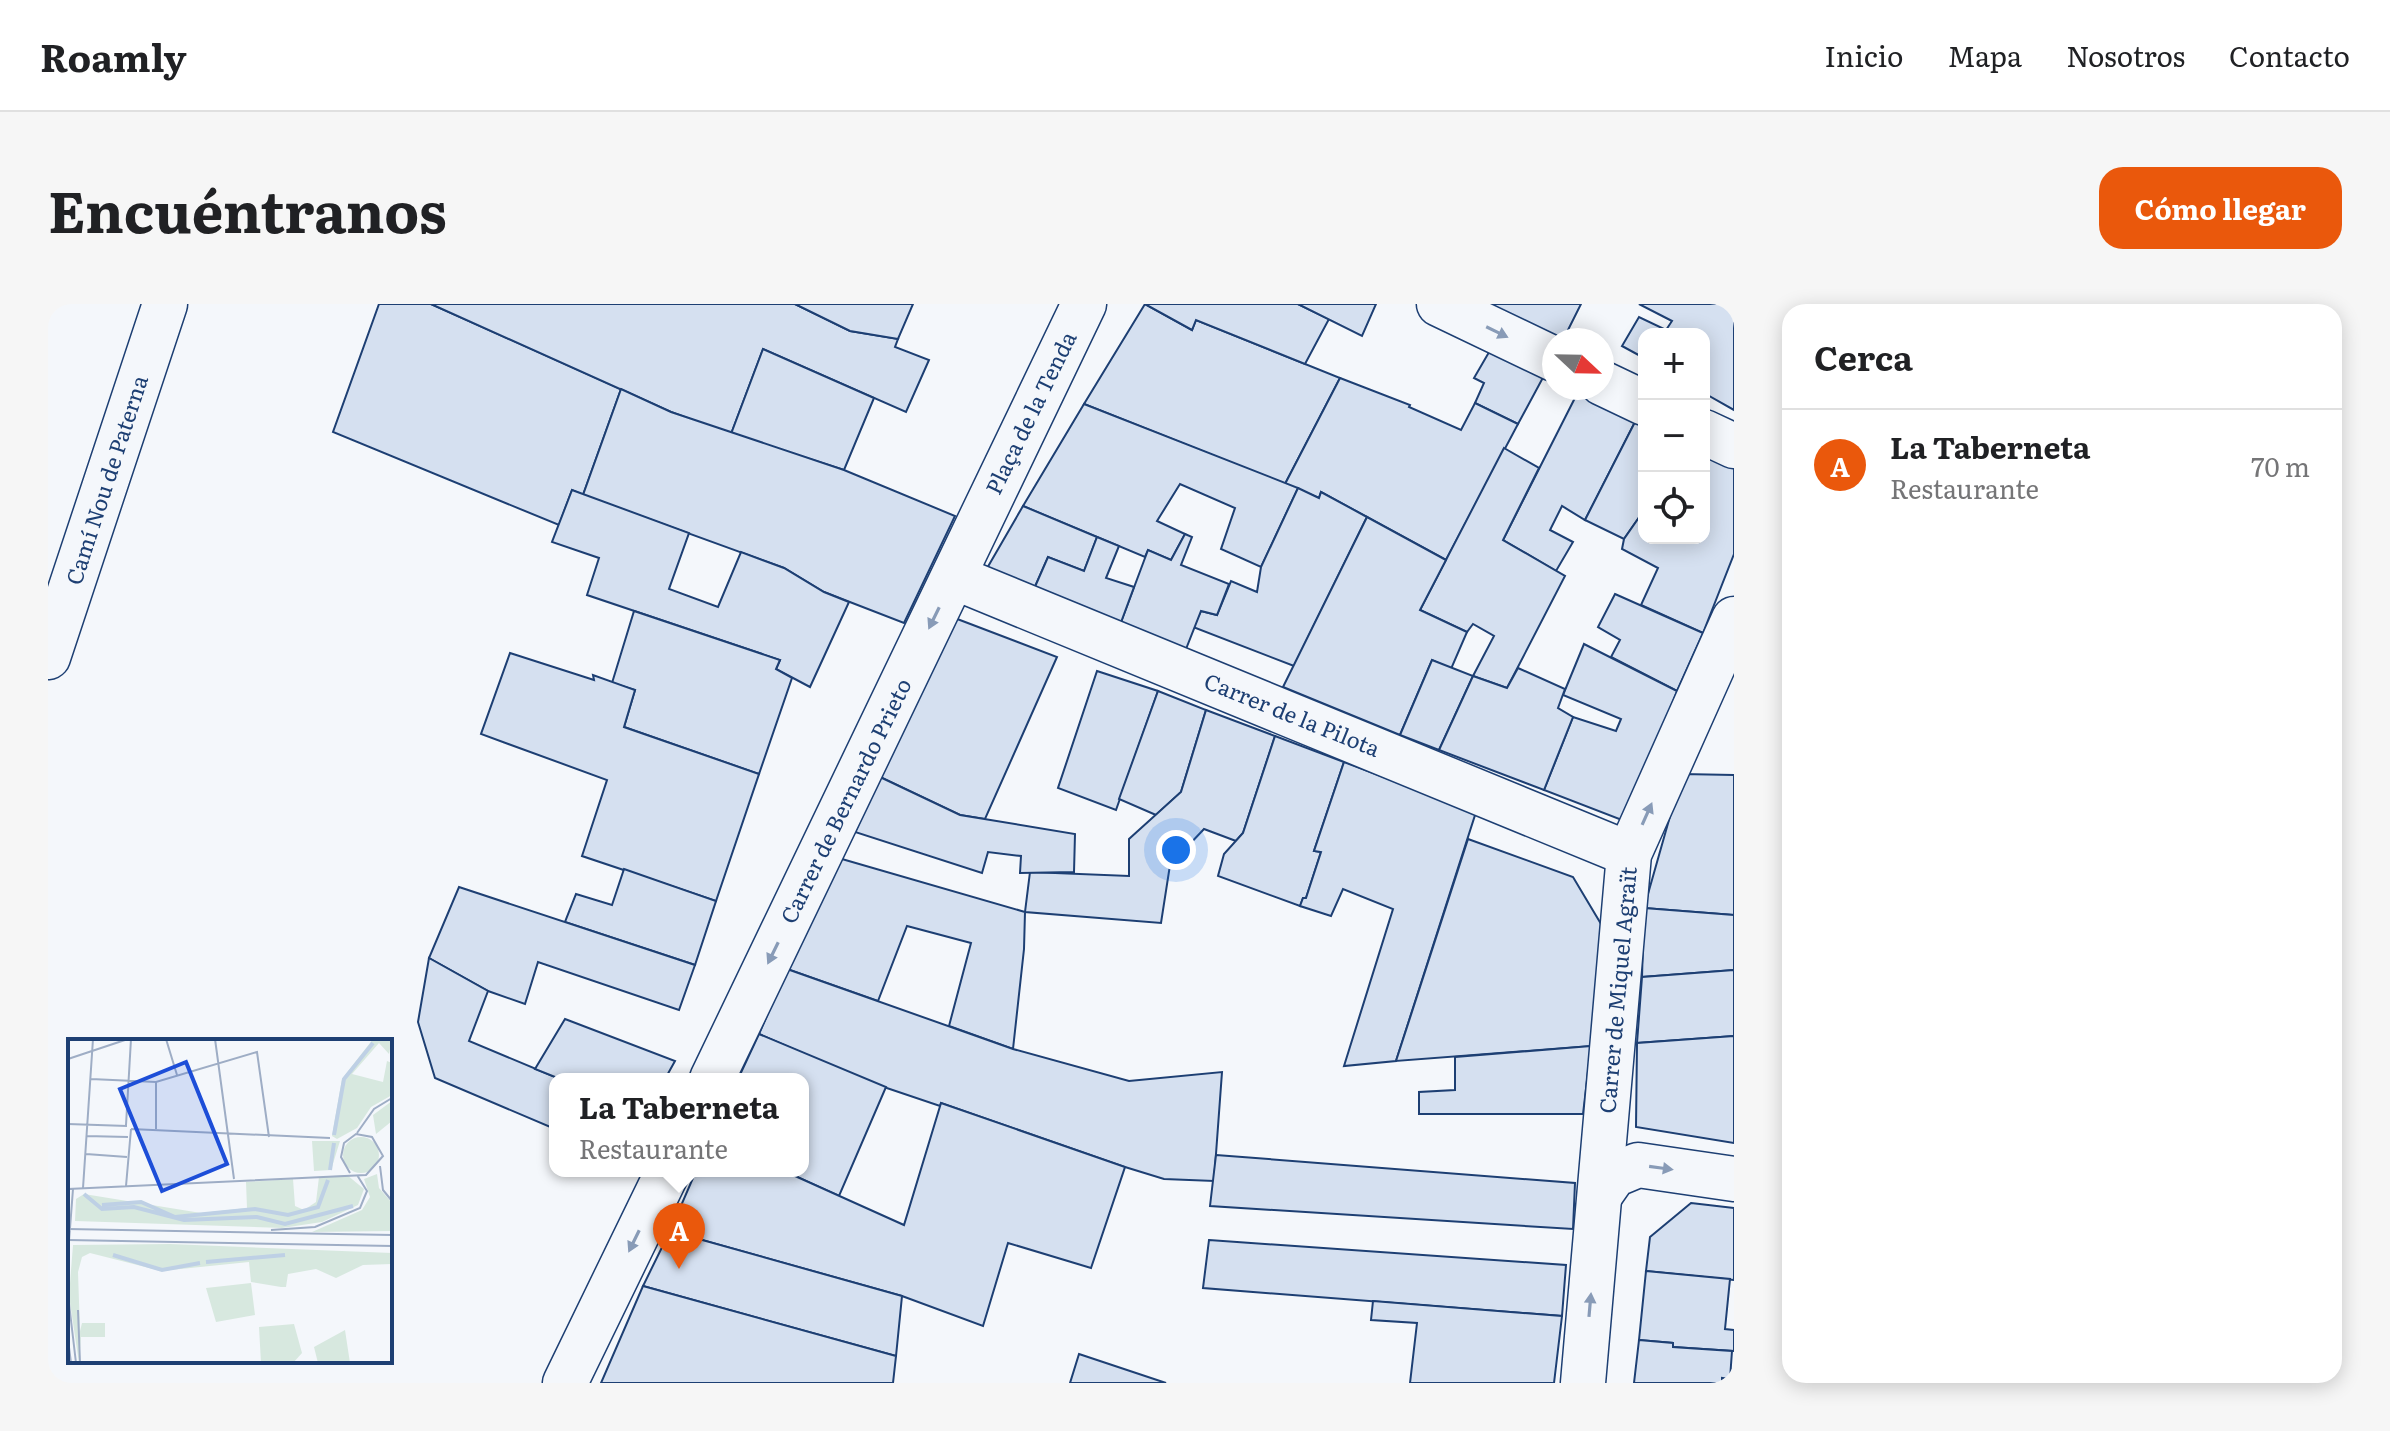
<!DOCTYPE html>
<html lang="es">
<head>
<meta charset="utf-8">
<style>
	:root { --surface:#fff; --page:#f6f6f6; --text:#202124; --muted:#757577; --line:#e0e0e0; --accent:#ea580c }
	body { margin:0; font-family:Literata,serif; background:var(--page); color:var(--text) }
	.controls { position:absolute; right:24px; top:24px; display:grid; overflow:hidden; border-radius:16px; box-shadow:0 4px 20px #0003 }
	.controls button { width:72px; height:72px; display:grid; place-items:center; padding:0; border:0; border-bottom:2px solid var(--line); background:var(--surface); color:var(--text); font:40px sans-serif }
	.compass { position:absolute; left:1494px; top:24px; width:72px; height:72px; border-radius:50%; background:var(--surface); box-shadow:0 4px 20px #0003; rotate:112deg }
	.you { position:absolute; left:1128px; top:546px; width:28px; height:28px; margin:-20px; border:6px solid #fff; border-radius:50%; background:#1a73e8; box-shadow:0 0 0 12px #1a73e833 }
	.badge { display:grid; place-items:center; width:52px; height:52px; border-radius:50%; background:var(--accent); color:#fff; font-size:26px; font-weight:700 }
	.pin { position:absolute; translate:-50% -66px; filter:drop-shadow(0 2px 4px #0008) }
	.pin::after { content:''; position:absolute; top:42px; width:28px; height:24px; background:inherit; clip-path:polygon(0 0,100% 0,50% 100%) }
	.popup { position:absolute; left:501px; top:769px; width:260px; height:104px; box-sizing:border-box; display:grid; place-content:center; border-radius:16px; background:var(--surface); filter:drop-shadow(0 2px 6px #0005); font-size:26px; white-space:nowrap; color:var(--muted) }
	.popup b { font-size:30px; color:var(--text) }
	.popup::after { content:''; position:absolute; left:50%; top:100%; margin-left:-16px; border:16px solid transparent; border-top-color:var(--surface) }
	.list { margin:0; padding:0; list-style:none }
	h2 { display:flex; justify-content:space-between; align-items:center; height:104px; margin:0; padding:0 32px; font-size:34px }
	h2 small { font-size:26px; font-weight:400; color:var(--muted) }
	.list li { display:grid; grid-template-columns:52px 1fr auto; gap:24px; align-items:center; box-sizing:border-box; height:112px; padding:0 32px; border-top:2px solid var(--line) }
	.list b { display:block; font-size:30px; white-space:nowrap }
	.list p { margin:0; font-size:26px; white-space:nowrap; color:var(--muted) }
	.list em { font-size:26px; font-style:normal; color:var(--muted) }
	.icon { flex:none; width:44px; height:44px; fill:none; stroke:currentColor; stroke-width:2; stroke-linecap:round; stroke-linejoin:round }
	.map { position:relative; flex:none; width:1686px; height:1079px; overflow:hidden; border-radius:24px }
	header { display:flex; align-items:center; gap:48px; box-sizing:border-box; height:112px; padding:0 40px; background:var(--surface); border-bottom:2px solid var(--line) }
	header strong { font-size:38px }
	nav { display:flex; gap:44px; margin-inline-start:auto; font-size:28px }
	.intro { display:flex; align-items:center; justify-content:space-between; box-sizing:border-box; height:192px; padding:0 48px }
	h1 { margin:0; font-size:56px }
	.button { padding:20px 36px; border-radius:24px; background:var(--accent); color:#fff; font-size:28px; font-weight:700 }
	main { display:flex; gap:48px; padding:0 48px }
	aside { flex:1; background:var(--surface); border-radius:24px; box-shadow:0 4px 20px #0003 }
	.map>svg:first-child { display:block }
	.building { fill:#d5e0f0; stroke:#1d3f73; stroke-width:2 }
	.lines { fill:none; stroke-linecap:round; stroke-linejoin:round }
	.street-casing { stroke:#1d3f73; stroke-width:47 }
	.secondary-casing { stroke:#1d3f73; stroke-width:47 }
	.street { stroke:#f4f7fb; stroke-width:44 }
	.secondary { stroke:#f4f7fb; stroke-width:44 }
	.oneway { fill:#889bb7 }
	.labels { text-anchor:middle; stroke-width:6; stroke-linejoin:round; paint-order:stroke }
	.street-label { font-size:22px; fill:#1d3f73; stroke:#f4f7fb }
	.inset-river { fill:none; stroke:#bed0e5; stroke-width:4 }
	.inset-road { fill:none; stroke:#9eadc5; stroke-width:2 }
	.view { fill:#1d4ed8; fill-opacity:0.15; stroke:#1d4ed8; stroke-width:4 }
	.inset-edge { fill:none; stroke:#1d3f73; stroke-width:4 }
</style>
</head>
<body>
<header>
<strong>Roamly</strong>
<nav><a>Inicio</a><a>Mapa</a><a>Nosotros</a><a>Contacto</a></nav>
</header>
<div class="intro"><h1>Encuéntranos</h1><a class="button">Cómo llegar</a></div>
<main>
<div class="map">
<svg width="1686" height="1079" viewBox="0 0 1686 1079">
	<rect width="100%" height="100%" fill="#f4f7fb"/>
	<!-- building -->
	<g class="building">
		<polygon points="331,0 383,0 573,85 535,191 524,186 511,221 285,128"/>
		<polygon points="383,0 747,0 802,27 850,35 847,43 881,56 858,108 715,45 683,130 623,108"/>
		<polygon points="747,0 865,0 850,35 802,27"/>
		<polygon points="1097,0 1144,26 1148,16 1292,74 1237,180 1036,100"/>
		<polygon points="1097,0 1250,0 1281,15 1257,60 1148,16 1144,26"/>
		<polygon points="1250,0 1328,0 1314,32"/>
		<polygon points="1409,0 1533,0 1515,36"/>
		<polygon points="1591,0 1686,0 1686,106 1656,89 1656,30 1596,30 1596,54 1574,42 1591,13 1618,26 1624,17"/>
		<polygon points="1444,43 1498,68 1470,120 1427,99 1436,79 1426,74"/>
		<polygon points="715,45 826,94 796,166 683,130"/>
		<polygon points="1292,74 1362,101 1361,103 1413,126 1427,99 1470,120 1398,256 1273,188 1271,194 1237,180"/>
		<polygon points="1532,84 1588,116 1537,216 1514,202 1502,226 1525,238 1508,267 1455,236"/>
		<polygon points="573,85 623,108 796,166 907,212 856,319 776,288 736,264 535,191"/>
		<polygon points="1036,100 1250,184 1213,263 1173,245 1187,204 1132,180 1109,217 1137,230 1123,256 1100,246 1097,253 975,202"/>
		<polygon points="1588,116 1596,119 1596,214 1592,212 1576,235 1537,216"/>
		<polygon points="1456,144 1491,164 1455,236 1517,272 1459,384 1425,372 1446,332 1425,320 1419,328 1372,306"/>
		<polygon points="1656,148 1686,164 1686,250 1655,329 1593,301 1610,264 1574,245 1576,235 1592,212 1596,214 1596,234 1656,234"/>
		<polygon points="1250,184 1271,194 1273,188 1319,213 1246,362 1145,323 1153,307 1169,311 1183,277 1209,288 1213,263"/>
		<polygon points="524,186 641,229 621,285 670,303 693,248 736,264 776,288 801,298 762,383 728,365 732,356 539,291 551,254 504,238"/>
		<polygon points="975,202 1049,233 1036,267 1000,253 986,285 938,266"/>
		<polygon points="1319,213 1398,256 1372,306 1419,328 1403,365 1384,356 1352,431 1235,383"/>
		<polygon points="1137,230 1144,233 1133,261 1181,280 1169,311 1153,307 1138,345 1072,321 1100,246 1123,256"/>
		<polygon points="1049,233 1071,242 1058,274 1086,283 1072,321 986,285 1000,253 1036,267"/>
		<polygon points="1567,290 1655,329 1629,387 1563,353 1572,336 1550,323"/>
		<polygon points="586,307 732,356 728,365 744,374 711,470 576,423 587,386 564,379"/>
		<polygon points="904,313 1009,353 937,515 912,511 832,473"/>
		<polygon points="1536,340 1629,387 1579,518 1496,486 1525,413 1568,427 1573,415 1515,391"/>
		<polygon points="462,349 546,376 545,371 587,386 576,423 711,470 668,597 534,552 559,476 433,430"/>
		<polygon points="1384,356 1425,372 1391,446 1352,431"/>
		<polygon points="1470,364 1517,385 1510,404 1525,413 1496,486 1391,446 1425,372 1459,384"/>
		<polygon points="1049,367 1110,387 1068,506 1010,484"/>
		<polygon points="1110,387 1158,406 1133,488 1108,511 1071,495"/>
		<polygon points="1158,406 1227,432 1195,529 1188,537 1156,525 1122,561 1113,619 977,608 982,568 1081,572 1081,535 1133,488"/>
		<polygon points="1227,432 1296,458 1266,547 1273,548 1258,594 1255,594 1252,602 1170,572 1176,550 1195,529"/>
		<polygon points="1296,458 1428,508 1348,757 1296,762 1345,605 1295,585 1283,612 1252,602 1255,594 1258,594 1273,548 1266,547"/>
		<polygon points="1634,470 1686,471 1686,611 1596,604"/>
		<polygon points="832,473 912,511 1027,530 1026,568 972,569 973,552 940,548 934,569 807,528"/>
		<polygon points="1420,535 1525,573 1556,625 1543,742 1348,757"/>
		<polygon points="787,553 977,608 976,645 965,745 901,722 923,639 859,622 830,697 739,665"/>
		<polygon points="576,565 668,597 647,661 517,618 528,590 564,601"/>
		<polygon points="411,583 647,661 631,706 490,658 477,700 440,687 381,654"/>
		<polygon points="1596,604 1686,611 1686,666 1594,673"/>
		<polygon points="381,654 440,687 421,737 512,775 507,775 507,825 387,774 370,718"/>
		<polygon points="739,665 965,745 1081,777 1174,768 1166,877 1116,875 1077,863 893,799 892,802 821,778 711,730"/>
		<polygon points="1686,666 1686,732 1589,739 1594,673"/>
		<polygon points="517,715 627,757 617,775 512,775 487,765"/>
		<polygon points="711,730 838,783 791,892 736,867 755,867 755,775 690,775"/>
		<polygon points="1686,732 1686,839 1588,823 1589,739"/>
		<polygon points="1543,742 1535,810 1371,810 1371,788 1407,786 1407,753"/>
		<polygon points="893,799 1077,863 1043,964 960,939 935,1022 854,992 622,927 648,867 736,867 856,921"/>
		<polygon points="1168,851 1527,879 1525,925 1162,902"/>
		<polygon points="1643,899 1686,904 1686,976 1598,967 1602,933"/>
		<polygon points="622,927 854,992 848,1052 595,982"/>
		<polygon points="1161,936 1518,961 1514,1012 1155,984"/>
		<polygon points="1598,967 1682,975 1677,1025 1686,1026 1686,1047 1625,1043 1625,1039 1591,1036"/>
		<polygon points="595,982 848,1052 845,1079 553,1079"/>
		<polygon points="1325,997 1514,1012 1506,1079 1362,1079 1369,1019 1323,1016"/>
		<polygon points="1591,1036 1625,1039 1625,1043 1684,1047 1682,1075 1674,1074 1674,1079 1586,1079"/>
		<polygon points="1031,1050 1118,1079 1022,1079"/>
	</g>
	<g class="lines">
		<defs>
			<g id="street">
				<polyline points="1391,0 1506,55"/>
				<polyline points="1554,79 1596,99"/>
				<polyline points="1656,128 1686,142"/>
				<polyline points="906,273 1581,550"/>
				<polyline points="664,775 1036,0"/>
				<polyline points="1552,891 1566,871 1590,861 1686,875"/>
				<polyline points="517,1079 620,867"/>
				<polyline points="1535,1079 1581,550 1686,315"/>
			</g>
			<polyline id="secondary" points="0,353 117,0"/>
		</defs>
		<!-- street casing -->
		<use href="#street" class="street-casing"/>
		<!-- secondary casing -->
		<use href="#secondary" class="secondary-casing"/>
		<!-- street -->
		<use href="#street" class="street"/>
		<!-- secondary -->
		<use href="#secondary" class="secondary"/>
	</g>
	<!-- one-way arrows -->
	<defs><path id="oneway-solid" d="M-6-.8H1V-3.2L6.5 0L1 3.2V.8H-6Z" transform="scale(2)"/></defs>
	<g class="oneway">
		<use href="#oneway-solid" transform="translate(1449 28) rotate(26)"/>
		<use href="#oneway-solid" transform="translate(886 314) rotate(116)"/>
		<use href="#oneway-solid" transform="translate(1599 510) rotate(-66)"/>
		<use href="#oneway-solid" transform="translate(725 649) rotate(116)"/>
		<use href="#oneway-solid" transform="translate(1613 864) rotate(8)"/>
		<use href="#oneway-solid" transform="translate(586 937) rotate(116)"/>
		<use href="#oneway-solid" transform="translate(1542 1001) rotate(-85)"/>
	</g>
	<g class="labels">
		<!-- street labels -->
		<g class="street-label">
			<text transform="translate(983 109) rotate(-64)" y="8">Plaça de la Tenda</text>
			<text transform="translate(59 176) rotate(-72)" y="8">Camí Nou de Paterna</text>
			<text transform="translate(1244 411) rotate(22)" y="8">Carrer de la Pilota</text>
			<text transform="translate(798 497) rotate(-64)" y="8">Carrer de Bernardo Prieto</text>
			<text transform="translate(1570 686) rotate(-85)" y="8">Carrer de Miquel Agraït</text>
		</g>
	</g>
	<!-- overview -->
	<g transform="translate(20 735)">
		<rect width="324" height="324" fill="#f4f7fb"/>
		<path d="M 305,0 L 324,0 L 321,15 L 311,4 L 284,35 L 315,43 L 319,22 L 324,24 L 324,56 L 303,68 L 289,89 L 269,100 L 264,97 L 274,40 ZM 324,62 L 324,82 L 308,95 L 305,76 ZM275 116a18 18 0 1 1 36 0a18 18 0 1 1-36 0ZM 244,102 L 272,102 L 263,131 L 246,132 ZM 309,135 L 311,149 L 324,164 L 324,192 L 244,193 L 294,171 L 302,158 L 296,140 ZM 279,136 L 296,150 L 290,166 L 254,183 L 214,189 L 7,182 L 8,160 L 16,155 L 133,174 L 179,169 L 178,143 L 225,140 L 227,167 L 236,171 L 248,163 L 251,138 ZM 102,205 L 324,214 L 324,225 L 295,226 L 268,239 L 248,230 L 220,235 L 218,248 L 213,248 L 183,243 L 181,223 L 93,232 L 22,214 L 14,218 L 10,233 L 12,292 L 14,284 L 37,284 L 37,298 L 13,298 L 11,324 L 1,257 L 5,206 ZM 183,244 L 187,276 L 148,283 L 138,249 ZM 226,285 L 234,314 L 225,324 L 193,324 L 191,288 ZM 277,291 L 282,324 L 250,324 L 246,308 Z" fill="#d7e8df"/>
		<path class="inset-river" d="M 266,96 L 276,40 L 305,4M 262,131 L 266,104M 16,155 L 34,170 L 66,168 L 116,181 L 189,178 L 217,185 L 285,167M 34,166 L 73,163 L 107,178 L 187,170 L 220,176 L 250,168 L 260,141M 45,216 L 94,231 L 132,224M 138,223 L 217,216"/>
		<path class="inset-road" d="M 98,0 L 109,36M 147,0 L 166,140M 0,20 L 60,0M 23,40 L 88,43 L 189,13 L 201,98M 0,85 L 59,87M 58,86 L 63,0M 63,90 L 262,99M 88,90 L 88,43M 289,94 L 306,70 L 324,59M 18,97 L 60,98M 18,115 L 59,118M 312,127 L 315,151 L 324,162M 58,147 L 63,90M 15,149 L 25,0M 0,150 L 298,136 L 315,117 L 304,98 L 288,95 L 276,104 L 273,118 L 282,134M 0,190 L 324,196M 203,191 L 247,188 L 292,169 L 299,152 L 289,136M 0,201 L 324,207M 0,215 L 5,150M 0,256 L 8,324M 10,271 L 12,324M 0,300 L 3,324"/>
		<path class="view" d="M 118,23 L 159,125 L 94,152 L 52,50 Z"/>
		<rect width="324" height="324" class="inset-edge"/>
	</g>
</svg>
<div class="controls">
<button>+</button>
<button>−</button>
<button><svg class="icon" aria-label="locate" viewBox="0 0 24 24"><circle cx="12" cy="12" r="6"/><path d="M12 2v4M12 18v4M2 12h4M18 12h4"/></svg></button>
</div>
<svg class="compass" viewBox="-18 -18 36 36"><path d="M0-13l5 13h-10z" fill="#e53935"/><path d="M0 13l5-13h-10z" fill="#757577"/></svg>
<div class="you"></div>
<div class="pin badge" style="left:631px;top:965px">A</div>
<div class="popup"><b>La Taberneta</b>Restaurante</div>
</div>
<aside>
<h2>Cerca<small></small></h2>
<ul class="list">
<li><span class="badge">A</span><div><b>La Taberneta</b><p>Restaurante</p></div><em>70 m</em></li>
</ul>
</aside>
</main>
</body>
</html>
